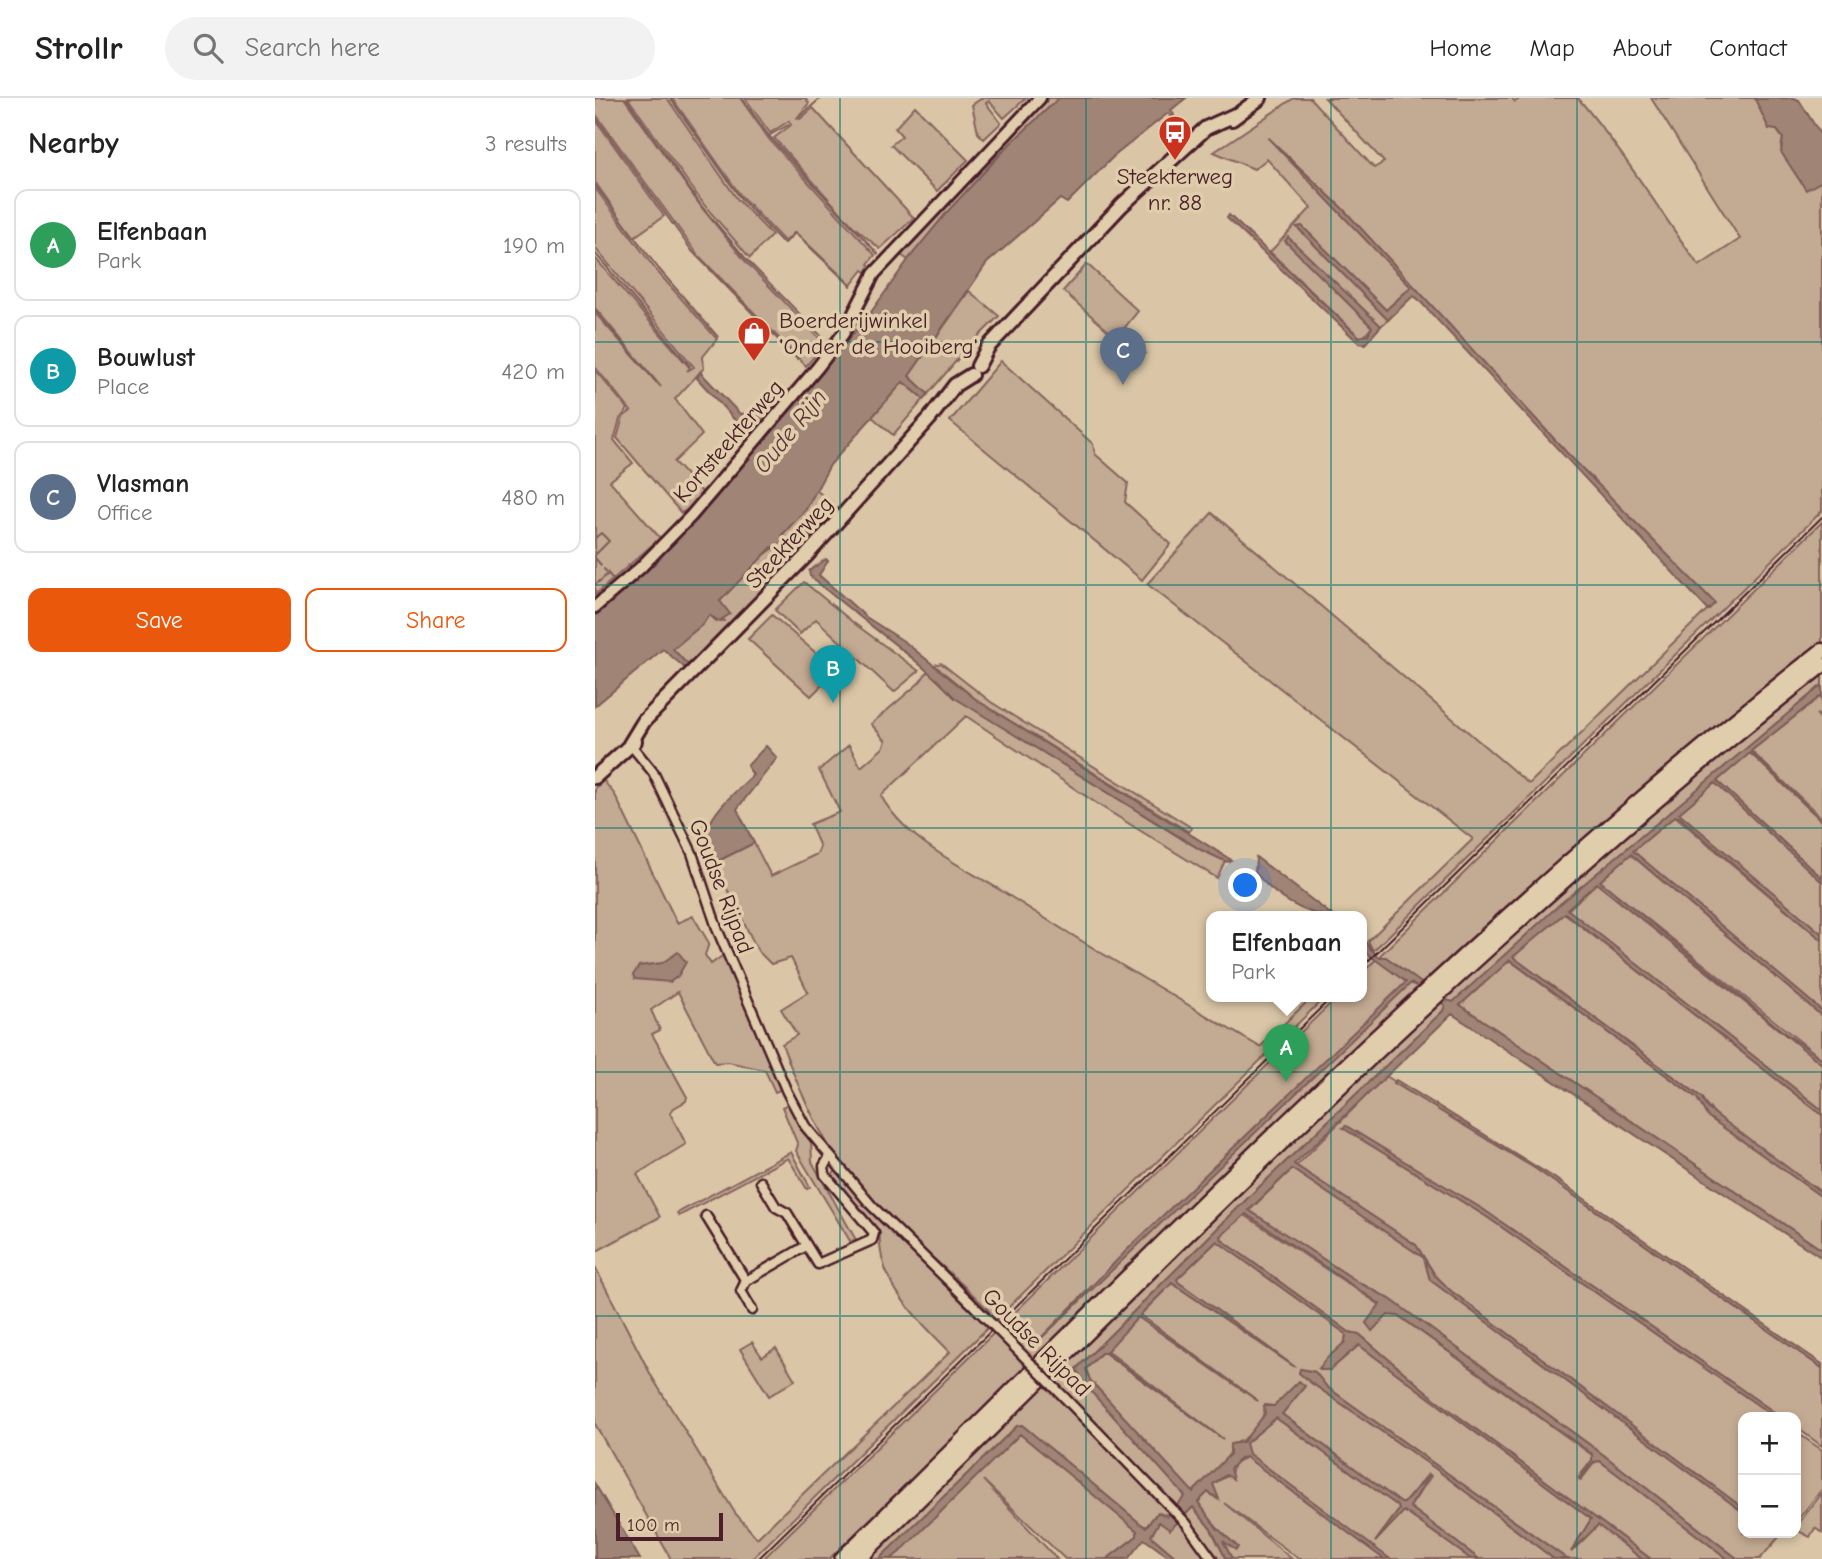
<!DOCTYPE html>
<html lang="en">
<head>
<meta charset="utf-8">
<style>
	:root { --surface:#fff; --page:#f2f2f2; --text:#222; --muted:#767676; --line:#e0e0e0; --accent:#ea580c }
	body { margin:0; font-family:"Comic Neue",sans-serif; background:var(--page); color:var(--text) }
	.controls { position:absolute; right:21px; bottom:21px; display:grid; overflow:hidden; border-radius:14px; box-shadow:0 4px 10px #0003 }
	.controls button { width:63px; height:63px; display:grid; place-items:center; padding:0; border:0; border-bottom:2px solid var(--line); background:var(--surface); color:var(--text); font:35px sans-serif }
	.scale { position:absolute; left:21px; bottom:18px; width:107px; box-sizing:border-box; padding-left:7px; border:4px solid #4a1f2b; border-top:0; font-size:19px; line-height:24px; white-space:nowrap; color:#4a1f2b; -webkit-text-stroke:5px #e0cdab; paint-order:stroke }
	.you { position:absolute; left:651px; top:788px; width:24px; height:24px; margin:-18px; border:5px solid #fff; border-radius:50%; background:#1a73e8; box-shadow:0 0 0 10px #1a73e833 }
	.badge { display:grid; place-items:center; width:46px; height:46px; border-radius:50%; background:var(--accent); color:#fff; font-size:23px; font-weight:700 }
	.pin { position:absolute; translate:-50% -58px; filter:drop-shadow(0 2px 4px #0008) }
	.pin::after { content:''; position:absolute; top:37px; width:24px; height:21px; background:inherit; clip-path:polygon(0 0,100% 0,50% 100%) }
	.popup { position:absolute; left:611px; top:813px; width:161px; height:91px; box-sizing:border-box; display:grid; place-content:center; border-radius:14px; background:var(--surface); filter:drop-shadow(0 2px 5px #0005); font-size:23px; white-space:nowrap; color:var(--muted) }
	.popup b { font-size:26px; color:var(--text) }
	.popup::after { content:''; position:absolute; left:50%; top:100%; margin-left:-14px; border:14px solid transparent; border-top-color:var(--surface) }
	.list { margin:0; padding:0; list-style:none }
	h2 { display:flex; justify-content:space-between; align-items:center; height:91px; margin:0; padding:0 28px; font-size:30px }
	h2 small { font-size:23px; font-weight:400; color:var(--muted) }
	.list li { display:grid; grid-template-columns:46px 1fr auto; gap:21px; align-items:center; box-sizing:border-box; height:112px; margin:0 14px 14px; padding:0 14px; border:2px solid var(--line); border-radius:14px }
	.list b { display:block; font-size:26px; white-space:nowrap }
	.list p { margin:0; font-size:23px; white-space:nowrap; color:var(--muted) }
	.list em { font-size:23px; font-style:normal; color:var(--muted) }
	.actions { display:flex; gap:14px; padding:21px 28px }
	.actions a { flex:1; padding:16px 0; border:2px solid var(--accent); border-radius:14px; text-align:center; font-size:24px; color:var(--accent) }
	.actions .main { background:var(--accent); color:#fff }
	.icon { flex:none; width:38px; height:38px; fill:none; stroke:currentColor; stroke-width:2; stroke-linecap:round; stroke-linejoin:round }
	.map { position:relative; flex:none; width:1227px; height:1461px; overflow:hidden }
	header { display:flex; align-items:center; gap:42px; box-sizing:border-box; height:98px; padding:0 35px; background:var(--surface); border-bottom:2px solid var(--line) }
	header strong { font-size:33px }
	nav { display:flex; gap:38px; margin-inline-start:auto; font-size:24px }
	.search { width:490px; height:63px; background:var(--page); display:flex; align-items:center; gap:18px; box-sizing:border-box; padding:0 24px; border-radius:38px; color:var(--muted); font-size:26px }
	main { display:flex }
	aside { flex:1; background:var(--surface) }
	.map>svg:first-child { display:block }
	.green { fill:#c3aa92; stroke:#86645e; stroke-width:2 }
	.water { fill:#a08476; stroke:#7e5c58; stroke-width:2 }
	.lines { fill:none; stroke-linecap:round; stroke-linejoin:round }
	.stream { stroke:#7e5c58; stroke-width:2 }
	.minor-casing { stroke:#4a1f2b; stroke-width:13 }
	.tertiary-casing { stroke:#4a1f2b; stroke-width:16 }
	.secondary-casing { stroke:#4a1f2b; stroke-width:18 }
	.trunk-casing { stroke:#4a1f2b; stroke-width:19 }
	.minor { stroke:#e0cdab; stroke-width:8 }
	.tertiary { stroke:#e0cdab; stroke-width:10 }
	.secondary { stroke:#e0cdab; stroke-width:12 }
	.trunk { stroke:#e0cdab; stroke-width:14 }
	.rail { stroke:#4a1f2b; stroke-width:2 }
	.minor-bridge-casing { stroke:#4a1f2b; stroke-width:13; stroke-linecap:butt }
	.minor-bridge { stroke:#e0cdab; stroke-width:8 }
	.grid { fill:none; stroke:#0f766e; stroke-width:2; stroke-opacity:0.55 }
	.labels { text-anchor:middle; stroke-width:7; stroke-linejoin:round; paint-order:stroke }
	.poi-label { font-size:23px; fill:#4a1f2b; stroke:#e0cdab }
	.street-label { font-size:23px; fill:#4a1f2b; stroke:#e0cdab }
	.water-label { font-size:24px; font-style:italic; fill:#5b333a; stroke:#e0cdab }
</style>
</head>
<body>
<header>
<strong>Strollr</strong>
<div class="search"><svg class="icon" aria-label="search" viewBox="0 0 24 24"><circle cx="10" cy="10" r="6"/><path d="M15 15l6 6"/></svg>Search here</div>
<nav><a>Home</a><a>Map</a><a>About</a><a>Contact</a></nav>
</header>
<main>
<aside>
<h2>Nearby<small>3 results</small></h2>
<ul class="list">
<li><span class="badge" style="background:#2e9e5b">A</span><div><b>Elfenbaan</b><p>Park</p></div><em>190 m</em></li>
<li><span class="badge" style="background:#0f9aa8">B</span><div><b>Bouwlust</b><p>Place</p></div><em>420 m</em></li>
<li><span class="badge" style="background:#5c6f8a">C</span><div><b>Vlasman</b><p>Office</p></div><em>480 m</em></li>
</ul>
<div class="actions"><a class="main">Save</a><a>Share</a></div>
</aside>
<div class="map">
<svg width="1227" height="1461" viewBox="0 0 1227 1461">
	<rect width="100%" height="100%" fill="#dac6a6"/>
	<filter id="ink" filterUnits="userSpaceOnUse"><feTurbulence type="fractalNoise" baseFrequency=".0143" numOctaves="2"/><feDisplacementMap in="SourceGraphic" scale="14" xChannelSelector="R" yChannelSelector="G"/><feConvolveMatrix kernelMatrix="1 2 1 2 8 2 1 2 1" color-interpolation-filters="sRGB"/></filter>
	<g filter="url(#ink)">
		<!-- green -->
		<g class="green">
			<polygon points="0,0 29,0 107,110 151,164 230,246 211,268 103,157 0,15"/>
			<polygon points="33,0 72,0 143,102 177,137 155,160 110,108"/>
			<polygon points="77,0 145,0 174,41 280,157 273,166 275,168 271,174 268,172 256,187 200,134 190,144 146,98"/>
			<polygon points="150,0 210,0 214,5 202,20 205,21 218,10 319,120 285,151 257,127 179,40 196,27 194,23 175,35"/>
			<polygon points="387,0 431,0 409,20 394,3 391,5 406,25 389,41 383,35 377,7"/>
			<polygon points="448,0 464,0 399,62 313,162 302,154"/>
			<path d="M 699,0 L 715,0 L 779,70 L 789,64 L 730,0 L 917,0 L 920,4 L 926,0 L 983,0 C 1028,53 1064,112 1104,168 L 1145,141 L 1056,0 L 1160,0 L 1188,41 L 1186,50 L 1212,91 L 1227,83 L 1227,413 L 778,853 L 773,843 L 878,741 L 552,486 L 617,415 L 934,686 L 1119,505 L 972,355 L 749,112 L 674,40 L 816,189 L 791,212 L 707,128 L 702,129 L 793,222 L 786,228 L 693,140 L 691,143 L 777,229 L 767,241 L 675,154 L 716,110 L 672,61 L 659,71 L 619,54 Z"/>
			<polygon points="320,8 373,62 342,93 296,47 307,38 300,30"/>
			<polygon points="0,21 69,118 39,139 0,84"/>
			<polygon points="0,90 61,172 122,241 107,260 109,270 80,301 107,337 79,364 108,395 94,411 86,415 22,340 28,319 36,313 0,269 0,215 66,289 0,210 0,160 95,270 92,273 99,269 0,150"/>
			<polygon points="492,166 543,213 527,233 550,255 544,260 468,193"/>
			<polygon points="374,193 404,218 373,249 333,296 314,278"/>
			<polygon points="406,263 498,346 500,356 533,385 530,404 576,446 547,482 355,323"/>
			<polygon points="0,272 33,311 25,321 19,342 38,365 15,383 65,440 0,497"/>
			<polygon points="308,284 329,301 298,337 276,318"/>
			<polygon points="221,392 237,405 202,451 187,437 211,411"/>
			<polygon points="1227,424 1227,548 974,756 824,890 234,1461 168,1461 743,898 766,898 766,876"/>
			<polygon points="183,447 190,449 198,462 186,476 181,472 182,479 93,567 77,551 114,517 121,523 129,523 125,503 157,466"/>
			<polygon points="209,484 260,526 324,573 299,594 221,521 205,536 180,512"/>
			<polygon points="177,517 251,581 239,594 229,585 216,598 153,541"/>
			<polygon points="346,565 396,604 597,730 594,734 586,729 383,603 339,567"/>
			<path d="M 334,572 L 360,600 L 382,612 L 590,743 L 630,763 L 622,780 L 507,709 L 371,618 L 286,698 C 312,744 367,768 410,795 C 494,849 579,899 665,949 L 718,898 L 731,898 L 157,1461 L 76,1461 L 0,1326 L 0,1169 L 57,1279 L 140,1415 L 162,1440 L 355,1254 C 323,1221 281,1184 285,1135 L 235,1078 L 241,1073 L 387,1221 L 395,1214 C 358,1174 312,1140 273,1100 C 233,1058 207,1000 187,946 L 202,937 L 186,911 L 213,894 L 196,860 L 176,866 L 163,853 L 119,765 L 159,745 L 176,778 L 222,756 L 225,749 L 215,726 L 245,714 L 224,672 L 254,647 L 266,669 L 288,650 L 291,643 L 276,626 L 324,585 Z"/>
			<polygon points="1227,574 1227,587 858,904 848,901 1053,716"/>
			<polygon points="1227,597 1227,619 1221,616 1227,622 1227,720 1156,653"/>
			<polygon points="1155,654 1227,723 1227,780 1122,683"/>
			<polygon points="9,683 20,697 82,825 98,818 114,845 110,857 116,866 130,856 187,991 180,994 170,972 133,964 120,965 83,894 56,912 65,932 57,936 92,999 91,1003 79,1010 75,1015 91,1046 42,1076 65,1119 0,1154 0,690"/>
			<polygon points="1120,684 1227,784 1227,836 1084,715"/>
			<polygon points="1080,718 1227,842 1227,913 1038,753"/>
			<polygon points="1035,756 1227,918 1227,961 1005,783"/>
			<polygon points="1001,785 1227,966 1227,1012 973,812"/>
			<path d="M 968,814 L 1227,1017 L 1227,1095 C 1199,1075 1120,1025 1106,999 L 918,859 Z"/>
			<polygon points="914,862 1102,1000 1113,1018 1227,1099 1227,1152 865,907"/>
			<polygon points="845,904 850,907 848,913 656,1097 481,1271 491,1288 591,1398 583,1410 456,1281 738,1004"/>
			<polygon points="791,978 941,1071 1227,1270 1227,1348 1201,1329 1201,1319 1186,1319 889,1112 751,1028 748,1030 892,1119 1180,1319 1148,1319 1148,1410 856,1193 840,1177 821,1147 701,1068"/>
			<polygon points="193,1006 216,1041 217,1064 261,1142 255,1143 201,1053 203,1047 187,1009"/>
			<polygon points="196,1054 215,1089 212,1091 193,1060 84,1118 82,1115"/>
			<polygon points="697,1071 829,1160 835,1182 854,1196 1148,1414 1148,1435 1192,1435 1184,1439 1165,1461 1143,1461 1006,1355 795,1201 763,1184 654,1113"/>
			<polygon points="648,1116 785,1207 771,1225 777,1232 793,1217 804,1218 997,1357 997,1362 983,1380 986,1382 1000,1364 1005,1363 1133,1461 1056,1461 840,1301 764,1236 754,1234 627,1142 626,1138"/>
			<path d="M 622,1143 L 751,1236 L 750,1244 L 724,1270 L 735,1272 L 764,1247 L 996,1421 L 976,1454 L 1003,1427 L 1047,1461 L 972,1461 L 732,1289 L 720,1274 L 706,1271 L 704,1275 L 715,1284 L 841,1371 L 959,1461 L 884,1461 L 815,1409 L 836,1378 L 833,1376 L 809,1405 L 806,1405 L 687,1316 L 710,1288 L 679,1308 L 670,1307 C 671,1321 651,1346 636,1346 C 639,1363 609,1382 598,1394 L 595,1392 L 495,1282 L 491,1271 L 506,1255 L 510,1255 L 628,1341 L 510,1251 L 543,1219 L 663,1303 L 545,1217 L 577,1185 L 700,1269 L 583,1184 L 582,1181 Z"/>
			<polygon points="157,1244 167,1259 181,1250 200,1282 174,1298 145,1251"/>
			<polygon points="450,1286 576,1416 560,1417 551,1429 547,1427 427,1327 422,1328 284,1461 271,1461"/>
			<polygon points="681,1320 803,1408 804,1412 780,1444 809,1413 876,1461 795,1461 776,1448 654,1356 650,1346"/>
			<polygon points="1201,1334 1227,1352 1227,1391 1201,1424"/>
			<polygon points="425,1336 535,1426 542,1433 542,1438 512,1461 470,1461 388,1382 462,1461 296,1461"/>
			<polygon points="651,1359 789,1461 704,1461 629,1405 697,1461 637,1461 628,1443 640,1451 642,1449 622,1430 603,1404 613,1394 622,1401 618,1386 636,1376 639,1365"/>
			<polygon points="1227,1395 1227,1435 1220,1430 1215,1439 1201,1432 1201,1429"/>
			<polygon points="598,1409 616,1431 631,1461 621,1461 590,1417"/>
			<polygon points="564,1424 575,1431 583,1424 589,1427 612,1461 583,1461 556,1438"/>
		</g>
		<!-- water -->
		<g class="water">
			<polygon points="464,0 591,0 576,12 579,17 577,19 573,15 518,59 472,105 465,101 392,165 314,278 333,296 329,301 308,284 235,367 211,411 187,437 204,451 239,408 241,410 201,459 198,462 190,449 177,449 125,503 135,516 124,523 114,517 108,526 78,551 93,567 90,570 68,551 0,608 0,518 119,402 274,217 315,159 352,114 416,45"/>
			<polygon points="1199,0 1204,2 1227,39 1227,83 1211,92 1186,54 1188,40 1182,32 1174,31 1160,1"/>
			<polygon points="673,40 749,112 972,355 1120,505 1113,512 822,200 818,198 793,222 702,129 707,128 791,212 816,189"/>
			<polygon points="634,117 764,239 773,237 777,229 690,143 693,139 786,228 770,246 764,245 632,120"/>
			<polygon points="105,274 145,316 154,315 169,303 181,311 155,339 102,280"/>
			<path d="M 231,461 L 233,463 L 224,477 L 271,519 L 310,544 L 383,603 L 636,762 L 632,764 L 606,752 L 360,600 C 317,554 262,520 215,478 L 214,473 Z"/>
			<polygon points="1227,587 1227,597 1156,653 1227,723 1155,655 1122,683 1227,780 1227,784 1120,685 1084,715 1227,836 1227,842 1084,719 1080,718 1038,753 1227,913 1227,918 1036,756 1005,783 1189,934 1227,961 1227,966 1002,785 972,811 1227,1012 1227,1017 970,815 918,859 1106,999 1112,1010 1227,1095 1227,1099 1112,1018 1102,1000 915,862 865,907 1227,1152 1227,1160 857,916 699,1066 821,1147 840,1177 856,1193 1148,1410 1148,1414 854,1196 835,1182 829,1160 697,1071 654,1112 763,1184 795,1201 1006,1355 1143,1461 1133,1461 1005,1363 999,1364 984,1382 997,1362 997,1356 804,1218 793,1217 777,1233 771,1225 785,1206 651,1116 626,1138 627,1142 754,1234 764,1236 840,1301 1056,1461 1047,1461 1003,1427 976,1454 996,1421 764,1247 735,1272 725,1272 728,1264 750,1244 751,1236 622,1143 582,1181 583,1184 700,1269 577,1185 545,1217 663,1303 543,1219 511,1254 628,1341 510,1255 506,1255 491,1271 495,1282 598,1394 635,1356 635,1346 648,1344 670,1316 669,1308 679,1308 704,1283 710,1288 687,1316 806,1405 809,1405 835,1376 815,1409 884,1461 876,1461 809,1413 780,1444 804,1412 803,1408 681,1320 651,1345 654,1356 795,1461 789,1461 651,1359 645,1360 635,1371 638,1381 631,1377 618,1386 624,1401 613,1394 603,1404 622,1430 643,1449 641,1452 628,1443 637,1461 631,1461 616,1431 598,1409 575,1432 564,1424 556,1438 583,1461 577,1461 549,1441 533,1461 512,1461 542,1438 542,1433 425,1336 306,1453 296,1461 284,1461 422,1328 427,1327 547,1427 551,1429 563,1414 572,1419 590,1398 491,1288 481,1271 656,1097 848,913 850,907 816,885 435,1251 534,1150 811,884 766,851 766,839 783,859 791,859 848,901 858,904 965,806"/>
			<path d="M 171,648 L 182,660 L 142,711 L 159,745 L 117,766 C 96,727 133,702 158,677 L 152,668 Z"/>
			<path d="M 661,759 L 738,818 C 709,818 678,797 660,774 Z"/>
			<polygon points="83,854 91,864 83,878 75,884 40,881 38,877 44,868 67,865"/>
			<polygon points="801,982 958,1079 1227,1266 1227,1270 941,1071 799,985"/>
			<polygon points="751,1028 889,1112 1186,1319 1180,1319 892,1119 748,1030"/>
			<polygon points="705,1271 720,1274 732,1289 972,1461 959,1461 841,1371 715,1284 704,1275"/>
			<polygon points="0,1386 45,1461 0,1461"/>
		</g>
		<g class="lines">
			<!-- stream -->
			<g class="stream">
				<polyline points="31,0 108,110 152,162 232,244"/>
				<polyline points="75,0 146,101 189,146 200,135 256,188"/>
				<polyline points="147,0 174,38 283,156"/>
				<polyline points="0,18 97,153 202,261"/>
				<polyline points="204,19 226,0"/>
				<polyline points="175,37 193,27"/>
				<polyline points="0,87 63,170 123,239"/>
				<polyline points="0,155 95,268"/>
				<polyline points="0,212 61,284"/>
				<polyline points="0,440 6,435 14,443 0,457"/>
				<polyline points="0,460 6,467"/>
				<polyline points="9,471 18,481"/>
				<polyline points="0,487 13,476"/>
			</g>
			<defs>
				<g id="minor">
					<polyline points="35,646 58,674 97,755 123,833 192,994 210,1028 277,1108 374,1203"/>
					<polyline points="166,1084 181,1109 192,1115 223,1166 277,1142 279,1135 230,1077 229,1068 234,1060"/>
					<polyline points="111,1118 151,1183 211,1148"/>
					<polyline points="151,1183 146,1193 157,1212"/>
					<polyline points="469,1299 591,1425 617,1461"/>
				</g>
				<polyline id="tertiary" points="0,509 45,470 96,418 223,269 248,236 279,176 445,0"/>
				<g id="secondary">
					<polyline points="637,21 665,0"/>
					<polyline points="383,268 393,249 527,107 611,30 640,17"/>
					<polyline points="35,646 49,623 212,457 335,320 360,287 376,277"/>
					<polyline points="0,679 40,643"/>
				</g>
				<g id="trunk">
					<path d="M 247,1461 C 565,1149 876,828 1227,553"/>
					<path d="M 263,1461 C 576,1154 881,837 1227,567"/>
				</g>
			</defs>
			<!-- minor casing -->
			<use href="#minor" class="minor-casing"/>
			<!-- tertiary casing -->
			<use href="#tertiary" class="tertiary-casing"/>
			<!-- secondary casing -->
			<use href="#secondary" class="secondary-casing"/>
			<!-- trunk casing -->
			<use href="#trunk" class="trunk-casing"/>
			<!-- minor -->
			<use href="#minor" class="minor"/>
			<!-- tertiary -->
			<use href="#tertiary" class="tertiary"/>
			<!-- secondary -->
			<use href="#secondary" class="secondary"/>
			<!-- trunk -->
			<use href="#trunk" class="trunk"/>
			<!-- rail -->
			<g class="rail">
				<polyline points="766,870 1227,419"/>
				<polyline points="163,1461 738,898"/>
			</g>
			<defs>
				<polyline id="minor-bridge" points="374,1203 469,1299"/>
			</defs>
			<!-- minor-bridge casing -->
			<use href="#minor-bridge" class="minor-bridge-casing"/>
			<!-- minor-bridge -->
			<use href="#minor-bridge" class="minor-bridge"/>
		</g>
	</g>
	<!-- grid -->
	<path class="grid" d="M 245,0 L 245,1461M 491,0 L 491,1461M 736,0 L 736,1461M 982,0 L 982,1461M 0,244 L 1227,244M 0,487 L 1227,487M 0,730 L 1227,730M 0,974 L 1227,974M 0,1218 L 1227,1218"/>
	<!-- icons -->
	<defs>
		<symbol id="bus-pin" viewBox="-11 -11 22 30"><path d="M0 17L-7.5 6A9.5 9.5 0 1 1 7.5 6Z" fill="#c8321e" stroke="#e0cdab"/><path d="M-5-6H5V4H4V6H2V4H-2V6H-4V4H-5ZM-3.5-4V0h7V-4ZM-3.5 1.2v1.5H-2V1.2ZM2 1.2v1.5H3.5V1.2Z" fill="#fff"/></symbol>
		<symbol id="shop-pin" viewBox="-11 -11 22 30"><path d="M0 17L-7.5 6A9.5 9.5 0 1 1 7.5 6Z" fill="#c8321e" stroke="#e0cdab"/><path d="M-5-2.5h2.3a2.7 3.5 0 0 1 5.4 0H5L5.5 6h-11ZM-1.5-2.5h3a1.5 2.3 0 0 0-3 0Z" fill="#fff"/></symbol>
	</defs>
	<g fill-rule="evenodd">
		<use href="#bus-pin" x="561" y="15" width="38" height="52"/>
		<use href="#shop-pin" x="140" y="216" width="38" height="52"/>
	</g>
	<g class="labels">
		<!-- poi labels -->
		<g class="poi-label">
			<text x="580" y="86">Steekterweg<tspan x="580" dy="26">nr. 88</tspan></text>
			<text x="184" y="230" text-anchor="start">Boerderijwinkel<tspan x="184" dy="26">'Onder de Hooiberg'</tspan></text>
		</g>
		<!-- street labels -->
		<g class="street-label">
			<text transform="translate(133 343) rotate(-49)" y="8">Kortsteekterweg</text>
			<text transform="translate(194 444) rotate(-47)" y="8">Steekterweg</text>
			<text transform="translate(127 788) rotate(69)" y="8">Goudse Rijpad</text>
			<text transform="translate(442 1244) rotate(45)" y="8">Goudse Rijpad</text>
		</g>
		<!-- water labels -->
		<g class="water-label">
			<text transform="translate(195 333) rotate(-51)" y="8">Oude Rijn</text>
		</g>
	</g>
</svg>
<div class="controls">
<button>+</button>
<button>−</button>
</div>
<div class="scale">100 m</div>
<div class="you"></div>
<div class="pin badge" style="left:691px;top:984px;background:#2e9e5b">A</div>
<div class="popup"><b>Elfenbaan</b>Park</div>
<div class="pin badge" style="left:238px;top:605px;background:#0f9aa8">B</div>
<div class="pin badge" style="left:528px;top:287px;background:#5c6f8a">C</div>
</div>
</main>
</body>
</html>
